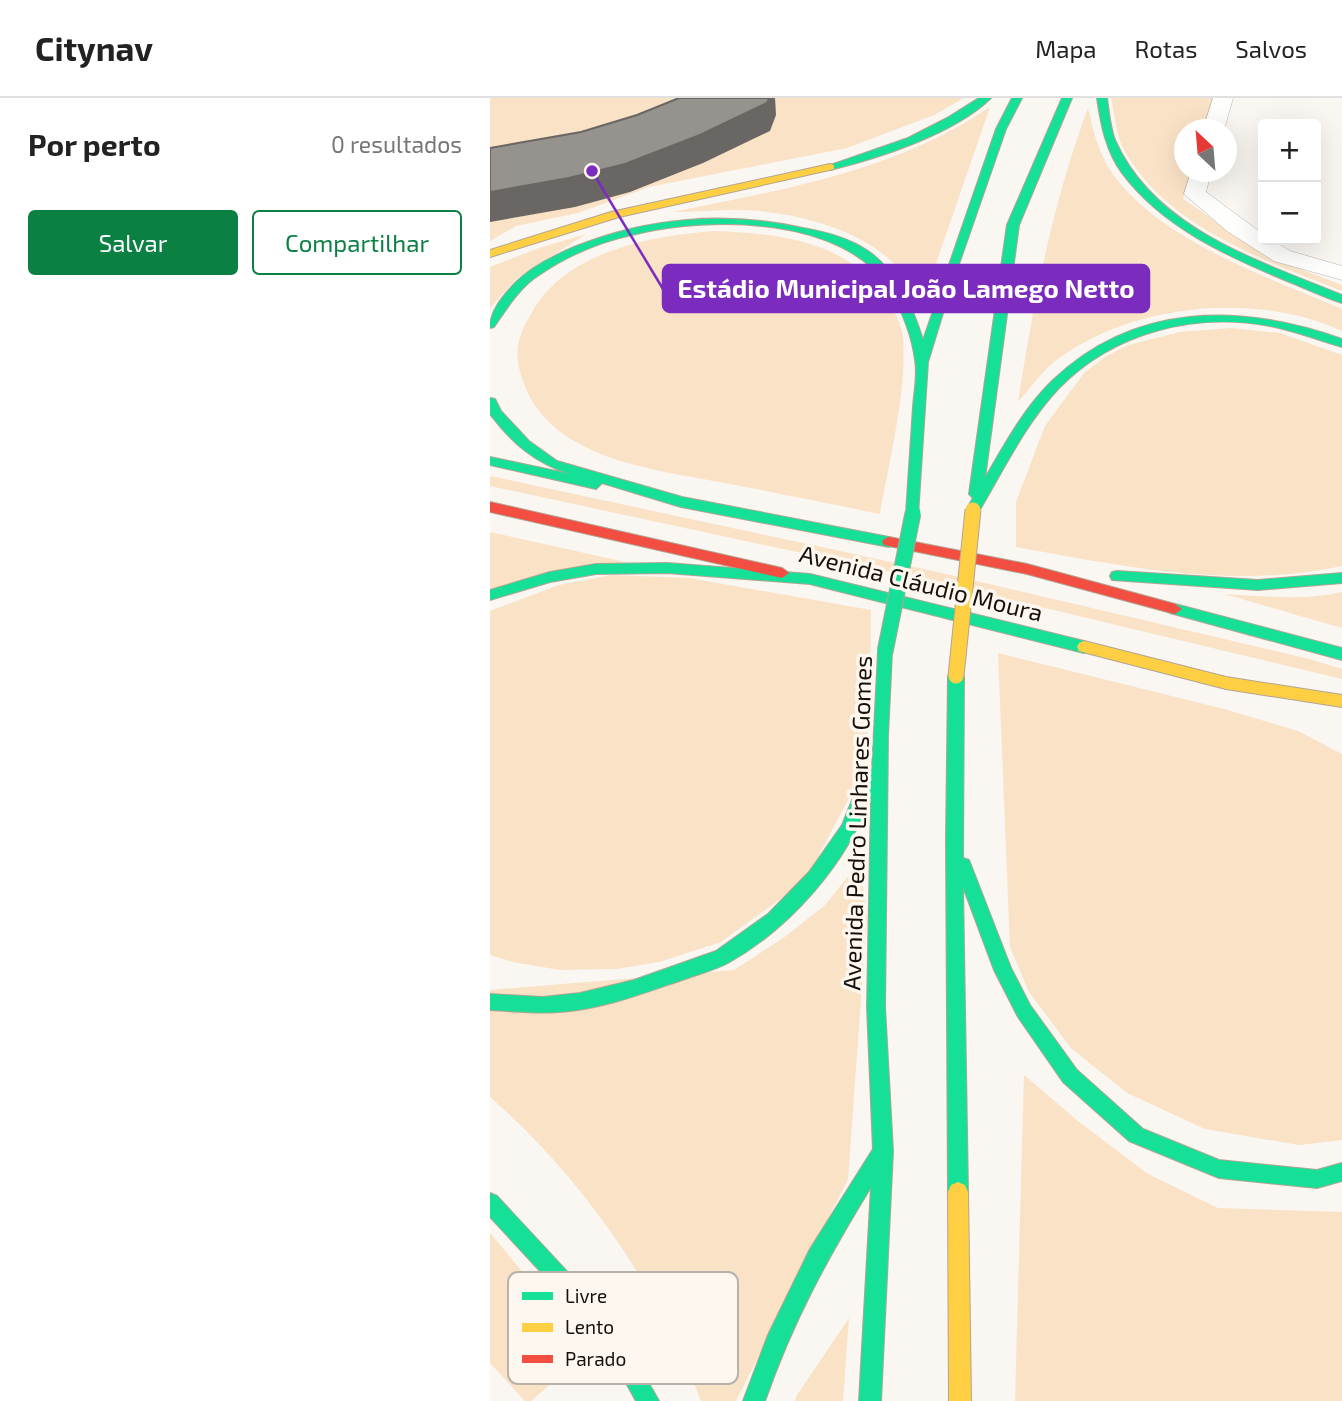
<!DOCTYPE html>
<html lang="pt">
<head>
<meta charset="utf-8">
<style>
	:root { --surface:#fff; --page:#f2f2f2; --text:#222; --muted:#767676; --line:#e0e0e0; --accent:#0b8043 }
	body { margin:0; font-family:"Exo 2",sans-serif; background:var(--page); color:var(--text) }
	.controls { position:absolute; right:21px; top:21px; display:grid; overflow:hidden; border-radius:7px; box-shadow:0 7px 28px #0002 }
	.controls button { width:63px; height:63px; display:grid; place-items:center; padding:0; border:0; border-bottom:2px solid var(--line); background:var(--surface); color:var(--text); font:35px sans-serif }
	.compass { position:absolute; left:684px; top:21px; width:63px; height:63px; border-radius:50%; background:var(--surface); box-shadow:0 7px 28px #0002; rotate:334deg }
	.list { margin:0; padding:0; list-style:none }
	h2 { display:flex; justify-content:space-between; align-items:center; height:91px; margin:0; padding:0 28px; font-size:30px }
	h2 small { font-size:23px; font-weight:400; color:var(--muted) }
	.actions { display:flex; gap:14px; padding:21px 28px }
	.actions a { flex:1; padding:16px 0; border:2px solid var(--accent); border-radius:7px; text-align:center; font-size:24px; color:var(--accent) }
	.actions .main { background:var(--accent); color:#fff }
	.map { position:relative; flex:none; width:852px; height:1303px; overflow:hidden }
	header { display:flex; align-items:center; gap:42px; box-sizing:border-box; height:98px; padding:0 35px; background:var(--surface); border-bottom:2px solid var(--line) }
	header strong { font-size:33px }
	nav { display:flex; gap:38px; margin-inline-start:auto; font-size:24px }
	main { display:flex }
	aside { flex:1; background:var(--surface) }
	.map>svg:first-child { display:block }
	.green { fill:#f9e2c6 }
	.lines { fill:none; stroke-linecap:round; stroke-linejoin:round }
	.street-casing { stroke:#b9b5af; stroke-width:1 }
	.fast-casing { stroke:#b1a592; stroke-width:2 }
	.slow-casing { stroke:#b1a592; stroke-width:2 }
	.jam-casing { stroke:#b1a592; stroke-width:2 }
	.street { fill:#fefefd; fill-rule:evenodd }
	.fast { fill:#16e098; fill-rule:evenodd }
	.slow { fill:#ffcf43; fill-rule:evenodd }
	.jam { fill:#f24e42; fill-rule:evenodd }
	.fast-bridge-casing { stroke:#b1a592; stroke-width:17; stroke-linecap:butt }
	.slow-bridge-casing { stroke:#b1a592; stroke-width:17; stroke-linecap:butt }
	.fast-bridge { stroke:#16e098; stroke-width:15 }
	.slow-bridge { stroke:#ffcf43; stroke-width:15 }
	.shaded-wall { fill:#696663 }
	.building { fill:#96928d; stroke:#696663; stroke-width:2 }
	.labels { text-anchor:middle; stroke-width:7; stroke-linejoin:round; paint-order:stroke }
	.street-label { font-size:24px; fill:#151009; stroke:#fdf7ef }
	.key { fill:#fdf7ef; stroke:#b7b2aa; stroke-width:2 }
	.key-label { font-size:19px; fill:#151009 }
	.leader { fill:none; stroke:#7b2cbf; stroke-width:2.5 }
	.callout-dot { fill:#7b2cbf; stroke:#fdf7ef; stroke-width:2.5 }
	.callout { fill:#7b2cbf; stroke:#7b2cbf; stroke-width:2.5 }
	.callout-label { font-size:26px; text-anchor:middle; font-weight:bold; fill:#fff }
</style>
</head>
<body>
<header>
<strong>Citynav</strong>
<nav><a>Mapa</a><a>Rotas</a><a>Salvos</a></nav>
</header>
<main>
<aside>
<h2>Por perto<small>0 resultados</small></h2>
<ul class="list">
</ul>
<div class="actions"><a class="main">Salvar</a><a>Compartilhar</a></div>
</aside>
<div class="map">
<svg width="852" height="1303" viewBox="0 0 852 1303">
	<rect width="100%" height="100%" fill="#faf6f2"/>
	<!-- green -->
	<g class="green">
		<polygon points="0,0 474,0 444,17 357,50 159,89 88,115 26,128 0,143"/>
		<path d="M 621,0 L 726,0 L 716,31 L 694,32 L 694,74 L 702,74 L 693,101 L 778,159 L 852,187 L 852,193 C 774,162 678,130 634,52 C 626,38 625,16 621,0 Z"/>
		<path d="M 500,9 L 432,206 C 425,195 418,181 408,170 C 376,134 317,118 270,113 C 241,110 211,114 183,114 C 294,91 404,74 500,9 Z"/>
		<path d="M 598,10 C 603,33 609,56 622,75 C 670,143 778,179 852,211 L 852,233 C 766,193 639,205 564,264 C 551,274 540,291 528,304 C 544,202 562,107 598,10 Z"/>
		<path d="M 224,133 C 286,135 360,143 396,201 C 404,213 412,226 413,240 C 417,294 399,362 390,416 C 342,406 293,396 245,387 C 172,372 61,365 33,283 C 22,252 28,237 45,209 C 81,152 163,138 224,133 Z"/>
		<polygon points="96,136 27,180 0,210 0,169 49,150"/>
		<path d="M 741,230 L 790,235 L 852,257 L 852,468 C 745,492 632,468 526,449 L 526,404 L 555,328 L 594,275 L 615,259 L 638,247 L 690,234 Z"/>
		<polygon points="0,378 452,475 819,561 852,571 852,581 451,485 0,388"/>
		<polygon points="0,434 135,464 0,491"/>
		<polygon points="122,477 199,480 381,512 380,623 366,687 315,783 231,844 169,864 127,871 70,872 23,864 0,857 0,513 69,487"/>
		<path d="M 852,494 L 852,530 L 734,496 C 773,498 814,503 852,494 Z"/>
		<polygon points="508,555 734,611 808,633 852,656 852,1042 809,1047 715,1031 637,995 581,950 539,894 520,849"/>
		<path d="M 370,764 L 377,819 L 358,1081 L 246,1303 L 211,1303 C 168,1189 92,1079 0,999 L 0,892 L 244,872 L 296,838 L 335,807 Z"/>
		<polygon points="534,977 588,1023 658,1076 728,1110 852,1114 852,1303 525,1303"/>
		<polygon points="0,1135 63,1210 92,1258 41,1303 35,1303 0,1265"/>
		<polygon points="359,1220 353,1303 305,1303 307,1297"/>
	</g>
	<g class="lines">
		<defs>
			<g id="street">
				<polygon points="723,0 743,0 734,32 713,32"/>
				<polygon points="701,74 721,74 716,94 773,136 773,142 782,142 800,153 852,168 852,182 784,163 737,133 694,96"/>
			</g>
			<g id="fast">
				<path d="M 489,0 L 501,0 C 464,36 389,60 340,72 L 335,69 L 418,40 L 457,20 Z"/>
				<path d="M 522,0 L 532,0 L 516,31 L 461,189 L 438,264 L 428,418 L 423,420 L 416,415 C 418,380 421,344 423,309 C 424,294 428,276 425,262 C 422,238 412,213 400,192 C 356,118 221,118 146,136 C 112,143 78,157 49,177 C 30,189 17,210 4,229 L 0,230 C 0,212 13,198 25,185 C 41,169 63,158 84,149 C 157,119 236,113 313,130 C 336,134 359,140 378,153 C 407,173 423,209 433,242 L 506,31 Z"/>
				<path d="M 572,0 L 582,0 L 529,127 L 495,380 C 514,347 534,310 562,283 C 644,204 750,205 852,241 L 852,249 C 828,242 805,233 780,228 C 704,214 624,234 569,290 C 535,326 513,373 488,415 L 483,417 L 476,412 L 483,400 L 479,396 L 517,127 Z"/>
				<path d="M 607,0 L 617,0 C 619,14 620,29 625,42 C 664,131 769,163 852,197 L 852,205 C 833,199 815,190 797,183 C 737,158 672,129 632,75 C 616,53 611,27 607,0 Z"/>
				<path d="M 0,300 L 5,301 L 11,313 L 39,343 L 67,363 L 192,399 L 399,439 L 406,444 L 399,449 L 191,409 L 112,385 L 106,391 L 0,367 L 0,359 L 80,376 C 45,365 22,345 0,316 Z"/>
				<polygon points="177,465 320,476 594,543 601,549 594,555 320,486 177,475 106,476 60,484 0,502 0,492 60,474 106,466"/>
				<polygon points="627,473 768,482 852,475 852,485 768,492 622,482 620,478 622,474"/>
				<polygon points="685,506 852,550 852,562 680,515 678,511"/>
				<path d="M 395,548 L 402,554 L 398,638 L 395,909 L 403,1053 L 391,1303 L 369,1303 L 381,1089 C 337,1161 303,1223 275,1303 L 253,1303 L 278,1237 L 320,1151 L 383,1051 L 377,909 L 381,697 C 358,765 300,830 238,865 C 225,872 211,875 198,880 C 156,894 114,911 69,914 C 46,916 23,913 0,912 L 0,896 L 53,899 L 90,895 L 144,882 L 226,853 L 278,816 L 319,774 L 352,727 L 374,672 L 382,671 L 388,554 Z"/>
				<polygon points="466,572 474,578 473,760 479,762 481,767 521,870 540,907 587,972 653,1031 729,1062 827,1072 852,1065 852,1083 827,1090 729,1080 639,1043 573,984 528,919 504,872 473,789 478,1094 475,1101 468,1104 461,1101 458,1094 456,742 458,578"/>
				<polygon points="0,1095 7,1098 124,1224 169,1303 146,1303 110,1238 0,1119"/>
			</g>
			<g id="slow">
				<polygon points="340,66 344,67 344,71 129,119 0,159 0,152 121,114"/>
				<polygon points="594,543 736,579 852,597 852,609 736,591 589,553 587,549 589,545"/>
				<polygon points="468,1084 475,1087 478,1094 481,1303 459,1303 458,1094 461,1087"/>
			</g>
			<g id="jam">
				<polygon points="0,404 292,470 299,475 292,480 0,414"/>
				<polygon points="399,439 537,466 685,506 692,511 685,516 537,476 394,447 392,444 394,441"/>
			</g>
		</defs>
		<!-- street casing -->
		<use href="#street" class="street-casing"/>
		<!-- fast casing -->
		<use href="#fast" class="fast-casing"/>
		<!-- slow casing -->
		<use href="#slow" class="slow-casing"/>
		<!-- jam casing -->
		<use href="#jam" class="jam-casing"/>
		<!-- street -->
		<use href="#street" class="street"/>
		<!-- fast -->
		<use href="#fast" class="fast"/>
		<!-- slow -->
		<use href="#slow" class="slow"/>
		<!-- jam -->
		<use href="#jam" class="jam"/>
		<defs>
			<polyline id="fast-bridge" points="395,554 423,415"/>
			<polyline id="slow-bridge" points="466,578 483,412"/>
		</defs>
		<!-- fast-bridge casing -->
		<use href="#fast-bridge" class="fast-bridge-casing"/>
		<!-- slow-bridge casing -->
		<use href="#slow-bridge" class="slow-bridge-casing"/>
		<!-- fast-bridge -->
		<use href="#fast-bridge" class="fast-bridge"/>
		<!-- slow-bridge -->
		<use href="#slow-bridge" class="slow-bridge"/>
	</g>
	<!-- shaded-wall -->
	<polygon class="shaded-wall" points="273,0 285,0 286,17 280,33 213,65 140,94 85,109 0,124 0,94"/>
	<!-- building -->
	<polygon class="building" points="189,0 279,0 277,5 210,37 135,66 79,80 0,94 0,50 91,34 147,17"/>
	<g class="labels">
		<!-- street labels -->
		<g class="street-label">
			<text transform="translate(431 486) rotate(14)" y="8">Avenida Cláudio Moura</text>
			<text transform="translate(368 725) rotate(-88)" y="8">Avenida Pedro Linhares Gomes</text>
		</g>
	</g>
	<!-- legend -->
	<rect x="18" y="1174" width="230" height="112" rx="10" class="key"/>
	<rect x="32" y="1194" width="31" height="8" fill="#16e098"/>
	<rect x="32" y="1225" width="31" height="9" fill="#ffcf43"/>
	<rect x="32" y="1257" width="31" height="8" fill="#f24e42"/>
	<g class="key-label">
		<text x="75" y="1205">Livre</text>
		<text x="75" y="1236">Lento</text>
		<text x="75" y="1268">Parado</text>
	</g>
	<!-- callouts -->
	<path class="leader" d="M102 73L173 191"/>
	<circle class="callout-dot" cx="102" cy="73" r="7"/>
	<rect class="callout" x="173" y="167" width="486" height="47" rx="7"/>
	<g class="callout-label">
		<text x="416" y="200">Estádio Municipal João Lamego Netto</text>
	</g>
</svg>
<div class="controls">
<button>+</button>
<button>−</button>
</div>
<svg class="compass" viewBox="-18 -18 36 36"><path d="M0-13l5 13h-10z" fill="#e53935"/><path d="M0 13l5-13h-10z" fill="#767676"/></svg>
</div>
</main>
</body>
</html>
